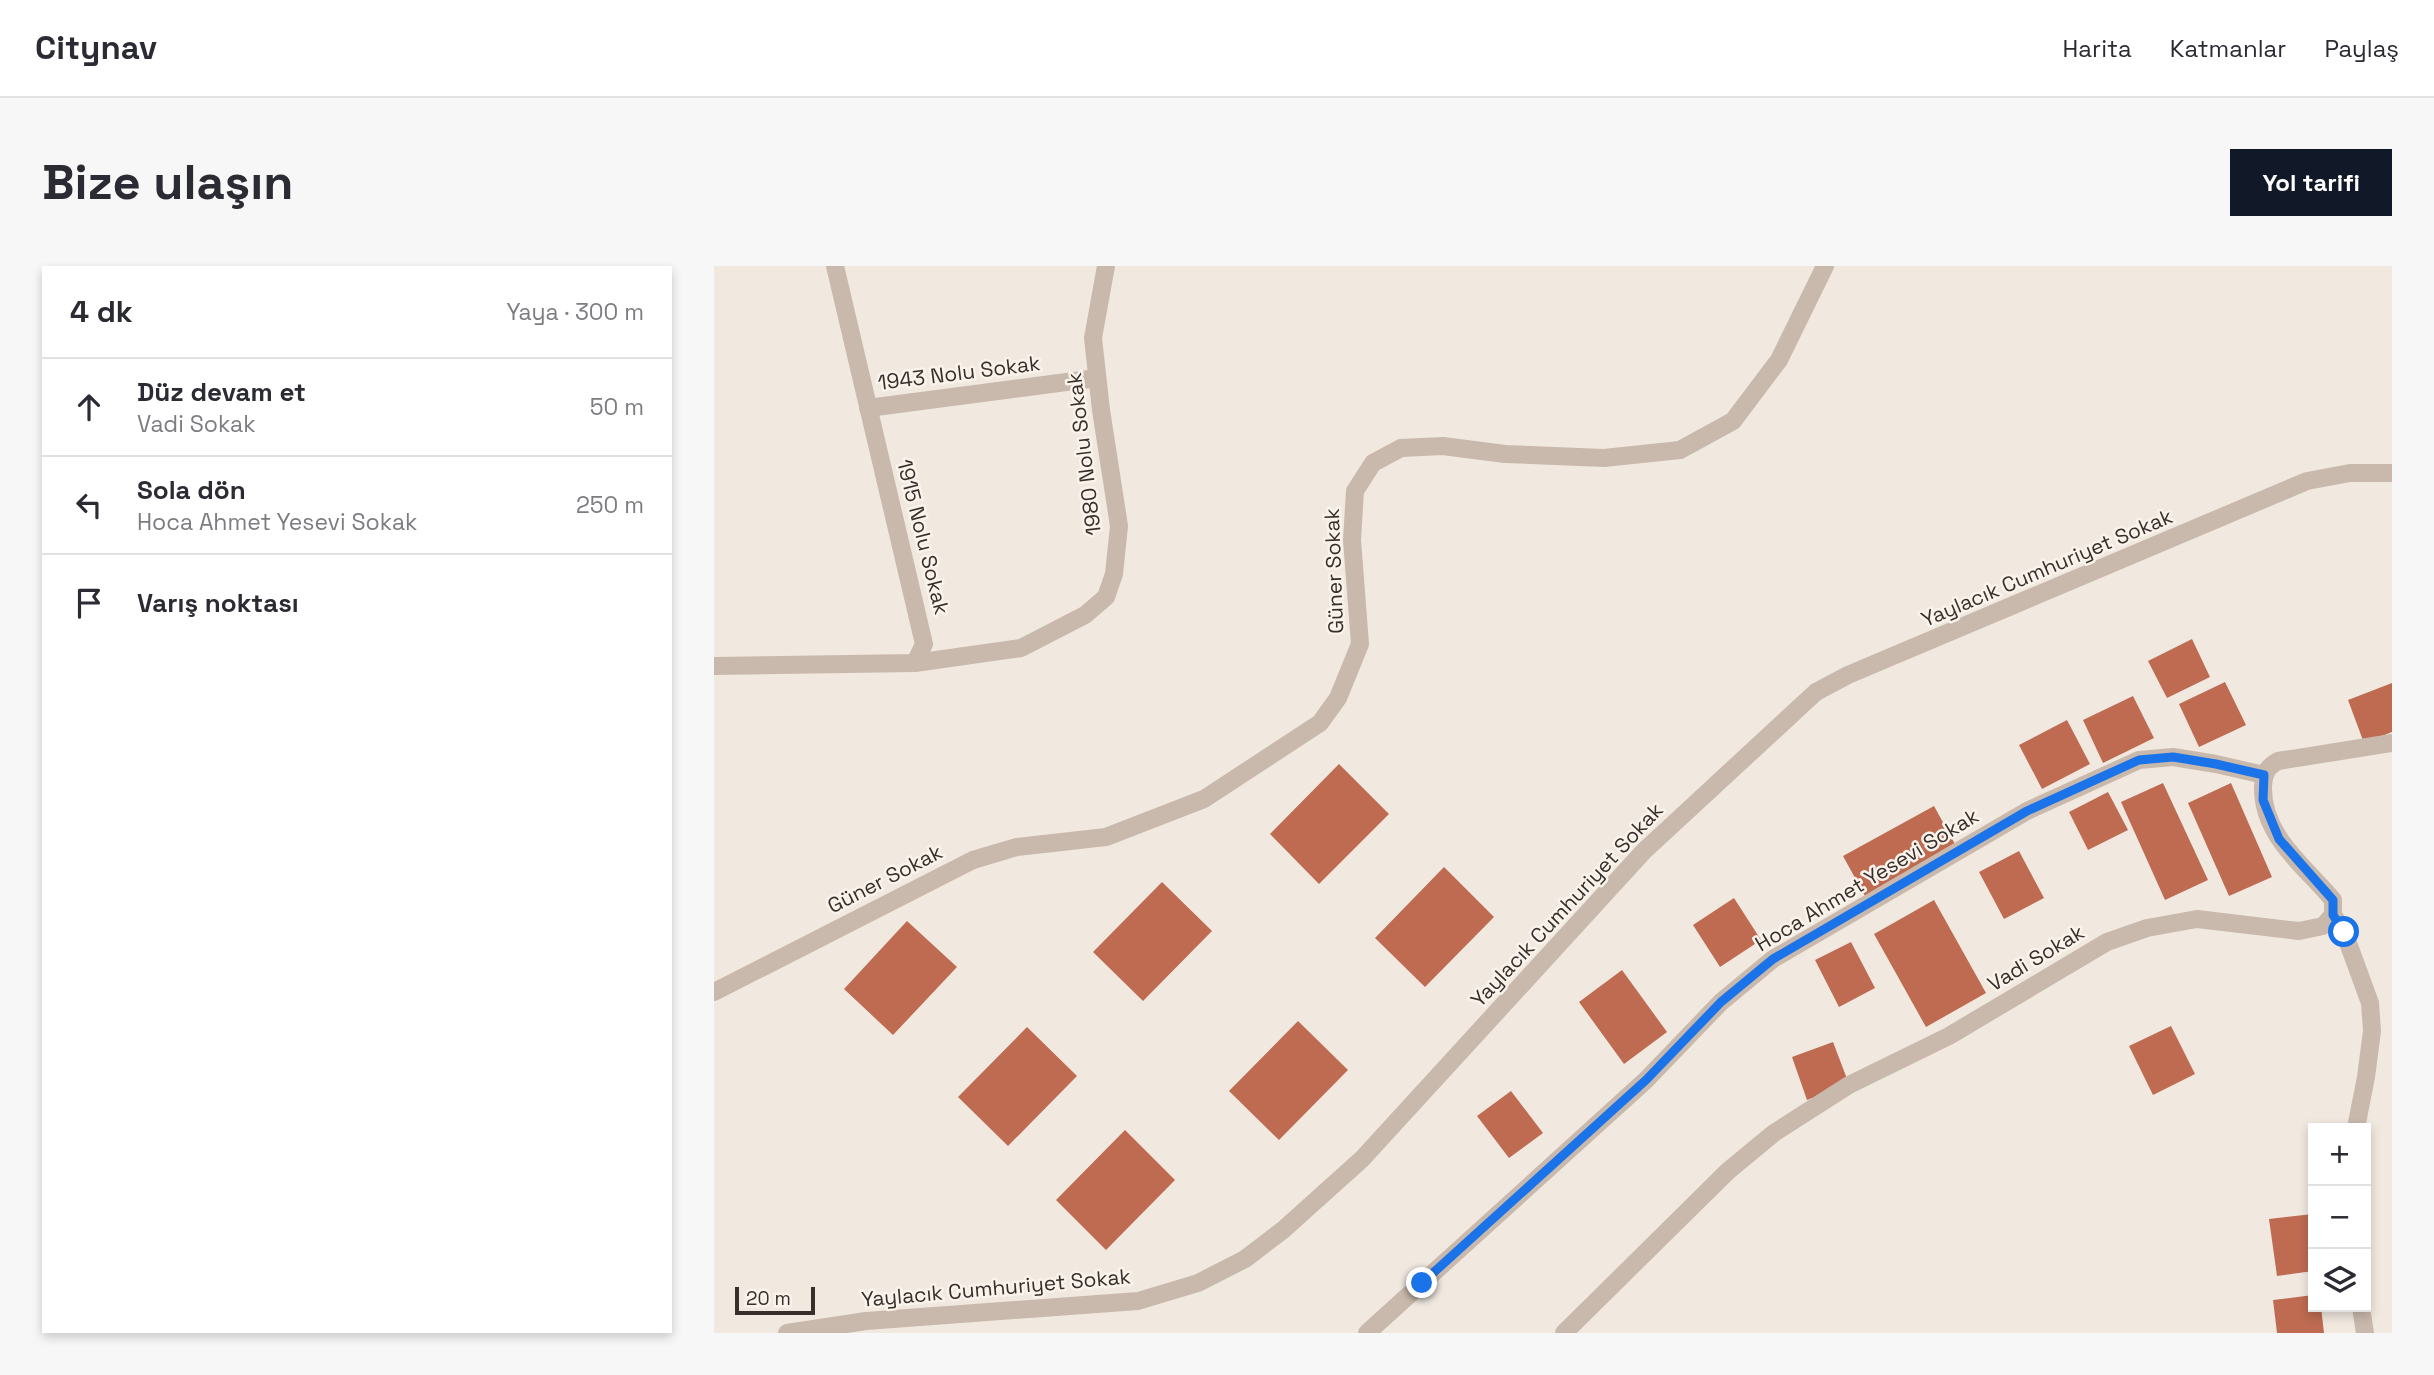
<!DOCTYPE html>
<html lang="tr">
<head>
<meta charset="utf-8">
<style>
	:root { --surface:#fff; --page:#f7f7f7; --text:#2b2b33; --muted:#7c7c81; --line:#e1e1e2; --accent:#111827 }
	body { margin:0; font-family:"Space Grotesk",sans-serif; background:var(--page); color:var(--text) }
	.controls { position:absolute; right:21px; bottom:21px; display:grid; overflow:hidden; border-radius:0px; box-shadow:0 4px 10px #0003 }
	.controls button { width:63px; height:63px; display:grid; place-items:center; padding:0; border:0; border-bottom:2px solid var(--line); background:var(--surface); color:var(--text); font:35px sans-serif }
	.scale { position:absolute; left:21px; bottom:18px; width:80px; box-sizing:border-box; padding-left:7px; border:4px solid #382f2b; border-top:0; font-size:19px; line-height:24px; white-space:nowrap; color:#382f2b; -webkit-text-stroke:5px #f9f3ec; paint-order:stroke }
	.stop { position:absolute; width:21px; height:21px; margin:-16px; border:5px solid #1a73e8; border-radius:50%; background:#fff }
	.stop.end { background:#1a73e8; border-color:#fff; box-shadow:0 2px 7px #0008 }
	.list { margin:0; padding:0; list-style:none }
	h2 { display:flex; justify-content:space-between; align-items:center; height:91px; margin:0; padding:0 28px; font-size:30px }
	h2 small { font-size:23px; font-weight:400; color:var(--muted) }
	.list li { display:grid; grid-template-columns:46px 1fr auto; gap:21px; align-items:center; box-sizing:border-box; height:98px; padding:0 28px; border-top:2px solid var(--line) }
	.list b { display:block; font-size:26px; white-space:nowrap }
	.list p { margin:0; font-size:23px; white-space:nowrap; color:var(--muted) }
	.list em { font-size:23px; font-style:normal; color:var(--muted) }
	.icon { flex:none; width:38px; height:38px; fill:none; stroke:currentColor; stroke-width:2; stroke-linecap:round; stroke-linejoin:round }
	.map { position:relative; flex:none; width:1678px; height:1067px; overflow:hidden; border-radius:0px }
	header { display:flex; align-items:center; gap:42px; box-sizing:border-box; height:98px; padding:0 35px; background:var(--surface); border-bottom:2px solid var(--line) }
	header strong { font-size:33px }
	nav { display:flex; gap:38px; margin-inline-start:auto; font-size:24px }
	.intro { display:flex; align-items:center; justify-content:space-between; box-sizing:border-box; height:168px; padding:0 42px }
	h1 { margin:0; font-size:49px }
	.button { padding:18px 32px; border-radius:0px; background:var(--accent); color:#fff; font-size:24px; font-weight:700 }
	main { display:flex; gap:42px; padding:0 42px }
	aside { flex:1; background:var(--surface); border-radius:0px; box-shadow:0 4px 10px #0003 }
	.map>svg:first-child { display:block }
	.building { fill:#be6b52 }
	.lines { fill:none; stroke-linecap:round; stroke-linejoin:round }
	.minor { stroke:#c9b9ac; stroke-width:18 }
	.tertiary { stroke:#c9b9ac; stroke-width:18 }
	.route { stroke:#1a73e8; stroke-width:9 }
	.labels { text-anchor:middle; stroke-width:5; stroke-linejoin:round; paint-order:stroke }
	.street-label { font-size:21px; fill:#382f2b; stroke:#f9f3ec }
</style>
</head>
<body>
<header>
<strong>Citynav</strong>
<nav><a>Harita</a><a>Katmanlar</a><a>Paylaş</a></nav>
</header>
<div class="intro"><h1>Bize ulaşın</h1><a class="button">Yol tarifi</a></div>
<main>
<aside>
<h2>4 dk<small>Yaya · 300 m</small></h2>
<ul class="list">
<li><svg class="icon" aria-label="ahead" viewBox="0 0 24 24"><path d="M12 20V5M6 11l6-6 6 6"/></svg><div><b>Düz devam et</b><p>Vadi Sokak</p></div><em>50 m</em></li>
<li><svg class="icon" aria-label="left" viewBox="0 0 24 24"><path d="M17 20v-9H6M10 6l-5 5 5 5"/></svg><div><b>Sola dön</b><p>Hoca Ahmet Yesevi Sokak</p></div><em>250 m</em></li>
<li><svg class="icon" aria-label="arrive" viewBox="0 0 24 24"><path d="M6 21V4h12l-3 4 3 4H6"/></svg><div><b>Varış noktası</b></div></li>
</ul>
</aside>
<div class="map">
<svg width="1678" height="1067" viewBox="0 0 1678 1067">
	<rect width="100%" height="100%" fill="#f1e9e0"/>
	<!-- building -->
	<g class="building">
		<polygon points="1478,373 1496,411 1453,432 1434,395"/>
		<polygon points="1511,416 1532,459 1485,481 1465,438"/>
		<polygon points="1678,417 1678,466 1650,477 1634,434"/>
		<polygon points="1419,430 1440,472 1389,497 1369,454"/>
		<polygon points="1353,454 1376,498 1328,523 1305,479"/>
		<polygon points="625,498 675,548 605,618 556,568"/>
		<polygon points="1449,517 1494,614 1451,634 1407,536"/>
		<polygon points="1517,517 1558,611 1515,630 1474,537"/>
		<polygon points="1394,526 1414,564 1374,584 1355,546"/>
		<polygon points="1220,540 1242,580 1151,630 1129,590"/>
		<polygon points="1305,585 1330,632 1290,653 1265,606"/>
		<polygon points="730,601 780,651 711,721 661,672"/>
		<polygon points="448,616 498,665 429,735 379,686"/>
		<polygon points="1020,632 1047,674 1006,701 979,659"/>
		<polygon points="1220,634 1272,727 1212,761 1160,668"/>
		<polygon points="193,655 243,701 179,769 130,723"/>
		<polygon points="1137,676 1161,722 1125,741 1101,694"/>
		<polygon points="908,704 953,766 910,798 865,736"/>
		<polygon points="584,755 634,804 565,874 515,825"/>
		<polygon points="1457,760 1481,808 1439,829 1415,780"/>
		<polygon points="313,761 363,810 294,880 244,831"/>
		<polygon points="1119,776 1135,818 1093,834 1078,791"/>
		<polygon points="797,825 829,867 795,892 763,850"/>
		<polygon points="411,864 461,914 392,984 342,934"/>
		<polygon points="1599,948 1599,1005 1563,1010 1555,953"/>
		<polygon points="1599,1029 1599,1041 1607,1041 1610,1067 1563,1067 1559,1034"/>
	</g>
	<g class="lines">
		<!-- minor -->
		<g class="minor">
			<polyline points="154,142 383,112"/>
			<polyline points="201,397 307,382 371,349 392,331 400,308 405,260 387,144 379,72 392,0"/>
			<polyline points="0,400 201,397 210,378 121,0"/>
			<polyline points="1619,649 1630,666 1656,737 1658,765 1652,811 1642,862"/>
			<polyline points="0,726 259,594 303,581 392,571 490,533 606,457 624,432 646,378 638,274 641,225 659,197 687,182 729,180 791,188 890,192 966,184 1019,155 1065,94 1111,0"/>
			<polyline points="1647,1041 1651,1067"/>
			<polyline points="653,1067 932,814 1007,736 1059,693 1313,545 1425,494 1459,491 1502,498 1550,509"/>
		</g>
		<!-- tertiary -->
		<g class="tertiary">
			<polyline points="73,1067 152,1055 424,1035 484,1017 531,993 569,964 648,893 930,585 1102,426 1134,409 1593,215 1636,207 1678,207"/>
			<path d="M 850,1067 L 1014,905 L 1060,867 L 1135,819 L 1235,770 L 1393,676 L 1433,662 L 1483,653 L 1585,665 L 1609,660 L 1619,649 L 1619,634 C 1591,600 1548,570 1549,521 C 1550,507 1552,502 1564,495 L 1678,477"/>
		</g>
	</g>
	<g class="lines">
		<!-- route -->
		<polyline class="route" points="708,1017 932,814 1007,736 1059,693 1313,545 1425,494 1459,491 1502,498 1550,509 1549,534 1565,573 1619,634 1619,649 1630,666"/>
	</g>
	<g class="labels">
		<!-- street labels -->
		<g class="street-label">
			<text transform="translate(245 107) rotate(-7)" y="7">1943 Nolu Sokak</text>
			<text transform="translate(370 188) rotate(-97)" y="7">1980 Nolu Sokak</text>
			<text transform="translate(209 271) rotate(76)" y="7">1915 Nolu Sokak</text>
			<text transform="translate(1333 302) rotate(-23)" y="7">Yaylacık Cumhuriyet Sokak</text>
			<text transform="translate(620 305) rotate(-92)" y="7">Güner Sokak</text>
			<text transform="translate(171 613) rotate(-27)" y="7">Güner Sokak</text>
			<text transform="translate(1153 614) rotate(-31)" y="7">Hoca Ahmet Yesevi Sokak</text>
			<text transform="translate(853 639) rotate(-47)" y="7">Yaylacık Cumhuriyet Sokak</text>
			<text transform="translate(1322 692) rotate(-31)" y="7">Vadi Sokak</text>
			<text transform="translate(282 1022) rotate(-5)" y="7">Yaylacık Cumhuriyet Sokak</text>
		</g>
	</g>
</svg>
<div class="controls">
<button>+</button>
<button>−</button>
<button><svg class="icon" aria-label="layers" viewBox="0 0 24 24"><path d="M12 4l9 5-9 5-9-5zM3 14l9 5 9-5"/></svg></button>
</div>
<div class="scale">20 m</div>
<div class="stop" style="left:1630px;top:666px"></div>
<div class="stop end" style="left:708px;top:1017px"></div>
</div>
</main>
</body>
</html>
